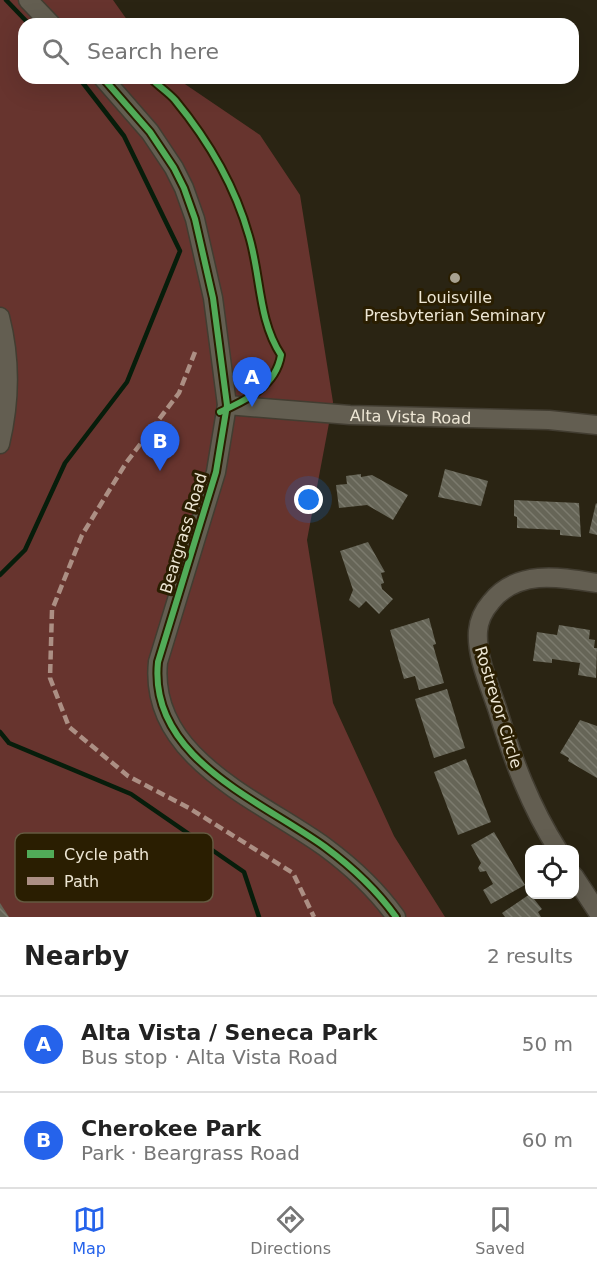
<!DOCTYPE html>
<html lang="en">
<head>
<meta charset="utf-8">
<style>
	:root { --surface:#fff; --page:#f6f6f6; --text:#222; --muted:#767676; --line:#e0e0e0; --accent:#2563eb }
	body { margin:0; font-family:"DejaVu Sans",sans-serif; background:var(--page); color:var(--text) }
	.controls { position:absolute; right:18px; bottom:18px; display:grid; overflow:hidden; border-radius:12px; box-shadow:0 6px 24px #0002 }
	.controls button { width:54px; height:54px; display:grid; place-items:center; padding:0; border:0; border-bottom:2px solid var(--line); background:var(--surface); color:var(--text); font:30px sans-serif }
	.you { position:absolute; left:309px; top:500px; width:21px; height:21px; margin:-15px; border:4px solid #fff; border-radius:50%; background:#1a73e8; box-shadow:0 0 0 9px #1a73e833 }
	.badge { display:grid; place-items:center; width:39px; height:39px; border-radius:50%; background:var(--accent); color:#fff; font-size:20px; font-weight:700 }
	.pin { position:absolute; translate:-50% -50px; filter:drop-shadow(0 2px 3px #0008) }
	.pin::after { content:''; position:absolute; top:32px; width:21px; height:18px; background:inherit; clip-path:polygon(0 0,100% 0,50% 100%) }
	.list { margin:0; padding:0; list-style:none }
	h2 { display:flex; justify-content:space-between; align-items:center; height:78px; margin:0; padding:0 24px; font-size:26px }
	h2 small { font-size:20px; font-weight:400; color:var(--muted) }
	.list li { display:grid; grid-template-columns:39px 1fr auto; gap:18px; align-items:center; box-sizing:border-box; height:96px; padding:0 24px; border-top:2px solid var(--line) }
	.list b { display:block; font-size:22px; white-space:nowrap }
	.list p { margin:0; font-size:20px; white-space:nowrap; color:var(--muted) }
	.list em { font-size:20px; font-style:normal; color:var(--muted) }
	.icon { flex:none; width:33px; height:33px; fill:none; stroke:currentColor; stroke-width:2; stroke-linecap:round; stroke-linejoin:round }
	.map { position:relative; flex:none; width:597px; height:917px; overflow:hidden }
	.search { position:absolute; background:var(--surface); box-shadow:0 6px 24px #0002; left:18px; right:18px; top:18px; height:66px; display:flex; align-items:center; gap:15px; box-sizing:border-box; padding:0 21px; border-radius:18px; color:var(--muted); font-size:22px }
	.sheet { height:270px; background:var(--surface) }
	nav { display:flex; justify-content:space-around; align-items:center; box-sizing:border-box; height:84px; border-top:2px solid var(--line); background:var(--surface); font-size:16px; color:var(--muted) }
	nav a { display:grid; justify-items:center; gap:3px }
	nav .on { color:var(--accent) }
	.map>svg:first-child { display:block }
	.green { fill:#67342e }
	.lines { fill:none; stroke-linecap:round; stroke-linejoin:round }
	.stream { stroke:#071d0b; stroke-width:4.5 }
	.building { fill:url(#building-back-hatch) }
	.minor-casing { stroke:#423d31; stroke-width:21 }
	.minor { stroke:#635e51; stroke-width:18 }
	.quiet { stroke:#ac8f84; stroke-width:4.5; stroke-dasharray:9 4.5; stroke-linecap:butt }
	.cycleway-casing { stroke:#2a1e01; stroke-width:10 }
	.cycleway { stroke:#51ab58; stroke-width:6 }
	.poi-dot { fill:#a9a290; stroke:#2a1e01; stroke-width:2 }
	.labels { text-anchor:middle; stroke-width:6; stroke-linejoin:round; paint-order:stroke }
	.poi-label { font-size:16px; fill:#ede6d4; stroke:#2a1e01 }
	.street-label { font-size:16px; fill:#ede6d4; stroke:#2a1e01 }
	.key { fill:#2a1e01; stroke:#645a40; stroke-width:1.5 }
	.key-label { font-size:16px; fill:#ede6d4 }
</style>
</head>
<body>
<div class="map">
<svg width="597" height="917" viewBox="0 0 597 917">
	<defs>
		<pattern id="building-back-hatch" width="6" height="6" patternUnits="userSpaceOnUse" patternTransform="scale(1.5)"><rect width="6" height="6" fill="#666557"/><path d="M-1 5l2 2M0 0l6 6M5-1l2 2" fill="none" stroke="#7c7b6e"/></pattern>
	</defs>
	<rect width="100%" height="100%" fill="#2a2413"/>
	<!-- green -->
	<polygon class="green" points="0,0 113,0 130,24 24,24 24,78 176,78 260,135 300,195 333,402 307,540 333,703 394,836 445,917 0,917"/>
	<g class="lines">
		<!-- stream -->
		<g class="stream">
			<polyline points="6,0 29,24"/>
			<polyline points="0,575 25,550 65,463 127,382 180,251 124,136 79,78"/>
			<polyline points="0,732 9,743 131,794 244,872 259,917"/>
		</g>
	</g>
	<!-- building -->
	<g class="building">
		<polygon points="445,469 488,481 481,506 438,497"/>
		<polygon points="361,474 361,477 372,475 408,495 393,520 367,505 339,508 336,485 347,484 346,476"/>
		<polygon points="514,500 579,503 581,537 560,535 560,530 517,528 517,517 514,516"/>
		<polygon points="596,503 597,504 597,535 589,533"/>
		<polygon points="368,542 385,572 381,573 384,583 381,584 382,589 393,599 379,614 366,601 359,608 349,600 353,590 340,551"/>
		<polygon points="429,618 436,644 433,645 444,683 419,690 415,676 404,679 390,630"/>
		<polygon points="559,625 590,630 589,639 595,640 594,648 597,648 596,678 578,675 580,663 552,659 552,663 533,661 537,632 557,635"/>
		<polygon points="447,689 465,748 434,758 415,699"/>
		<polygon points="580,720 597,726 597,778 568,761 569,758 560,753"/>
		<polygon points="466,759 491,822 458,835 434,772"/>
		<polygon points="494,832 525,885 491,904 483,890 493,884 486,871 480,872 478,868 481,863 471,845"/>
		<polygon points="530,894 542,909 538,912 541,917 505,917 502,913"/>
		<polygon points="0,903 9,917 0,917"/>
	</g>
	<g class="lines">
		<defs>
			<g id="minor">
				<polyline points="28,0 51,24"/>
				<path d="M 103,78 L 150,132 L 174,168 L 184,188 L 195,219 L 213,298 L 227,405 L 216,472 L 158,662 C 148,758 260,800 325,847 C 352,867 376,889 396,917"/>
				<path d="M 0,317 C 11,360 10,402 0,444"/>
				<path id="s1" d="M 227,405 L 350,415 L 549,420 L 597,425"/>
				<path d="M 558,850 C 530,806 513,760 498,711 C 490,686 476,657 478,631 C 479,619 484,610 491,602 C 517,569 560,577 597,583"/>
				<polyline points="574,876 597,911"/>
			</g>
		</defs>
		<!-- minor casing -->
		<use href="#minor" class="minor-casing"/>
		<!-- minor -->
		<use href="#minor" class="minor"/>
		<!-- quiet -->
		<polyline class="quiet" points="195,352 179,393 126,463 82,535 52,610 50,678 69,727 128,776 189,808 293,873 314,917"/>
		<defs>
			<g id="cycleway">
				<path d="M 103,78 L 150,132 L 174,168 L 184,188 L 195,219 L 213,298 L 227,405 L 216,472 L 158,662 C 148,758 260,800 325,847 C 352,867 376,889 396,917"/>
				<path d="M 151,78 C 158,86 168,92 175,100 C 208,140 235,186 249,236 C 261,276 258,320 281,355 C 276,386 247,400 220,412"/>
			</g>
		</defs>
		<!-- cycleway casing -->
		<use href="#cycleway" class="cycleway-casing"/>
		<!-- cycleway -->
		<use href="#cycleway" class="cycleway"/>
	</g>
	<!-- markers -->
	<circle class="poi-dot" cx="455" cy="278" r="6"/>
	<g class="labels">
		<!-- poi labels -->
		<g class="poi-label">
			<text x="455" y="303">Louisville<tspan x="455" dy="18">Presbyterian Seminary</tspan></text>
		</g>
		<!-- street labels -->
		<g class="street-label">
			<text dy="6" stroke="none"><textPath href="#s1" startOffset="184">Alta Vista Road</textPath></text>
			<text transform="translate(183 533) rotate(-73)" y="6">Beargrass Road</text>
			<text transform="translate(499 707) rotate(73)" y="6">Rostrevor Circle</text>
		</g>
	</g>
	<!-- legend -->
	<rect x="15" y="833" width="198" height="69" rx="9" class="key"/>
	<rect x="27" y="850" width="27" height="8" fill="#51ab58"/>
	<rect x="27" y="877" width="27" height="8" fill="#ac8f84"/>
	<g class="key-label">
		<text x="64" y="860">Cycle path</text>
		<text x="64" y="887">Path</text>
	</g>
</svg>
<div class="controls">
<button><svg class="icon" aria-label="locate" viewBox="0 0 24 24"><circle cx="12" cy="12" r="6"/><path d="M12 2v4M12 18v4M2 12h4M18 12h4"/></svg></button>
</div>
<div class="you"></div>
<div class="pin badge" style="left:252px;top:407px">A</div>
<div class="pin badge" style="left:160px;top:471px">B</div>
<div class="search"><svg class="icon" aria-label="search" viewBox="0 0 24 24"><circle cx="10" cy="10" r="6"/><path d="M15 15l6 6"/></svg>Search here</div>
</div>
<section class="sheet">
<h2>Nearby<small>2 results</small></h2>
<ul class="list">
<li><span class="badge">A</span><div><b>Alta Vista / Seneca Park</b><p>Bus stop · Alta Vista Road</p></div><em>50 m</em></li>
<li><span class="badge">B</span><div><b>Cherokee Park</b><p>Park · Beargrass Road</p></div><em>60 m</em></li>
</ul>
</section>
<nav>
<a class="on"><svg class="icon" aria-label="map" viewBox="0 0 24 24"><path d="M3 6l6-2 6 2 6-2v14l-6 2-6-2-6 2zM9 4v14M15 6v14"/></svg>Map</a>
<a><svg class="icon" aria-label="directions" viewBox="0 0 24 24"><path d="M12 3l9 9-9 9-9-9zM9 14v-3h6M13 9l2 2-2 2"/></svg>Directions</a>
<a><svg class="icon" aria-label="saved" viewBox="0 0 24 24"><path d="M7 4h10v16l-5-4-5 4z"/></svg>Saved</a>
</nav>
</body>
</html>
